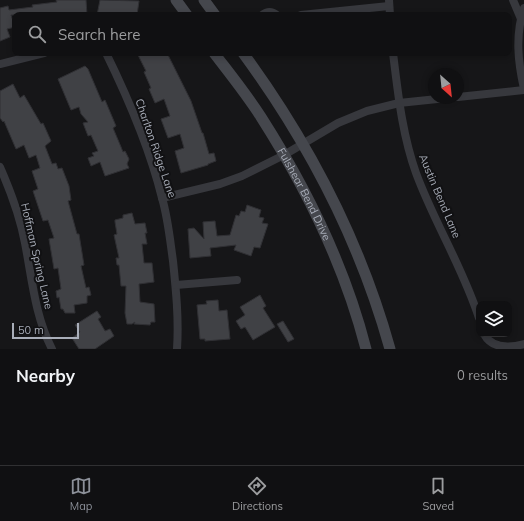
<!DOCTYPE html>
<html lang="en">
<head>
<meta charset="utf-8">
<style>
	:root { --surface:#101012; --page:#1e1e20; --text:#f1f3f6; --muted:#9c9d9f; --line:#303032; --accent:#8c9099 }
	body { margin:0; font-family:Mulish,sans-serif; background:var(--page); color:var(--text) }
	.controls { position:absolute; right:12px; bottom:12px; display:grid; overflow:hidden; border-radius:8px; box-shadow:0 2px 6px #0003 }
	.controls button { width:36px; height:36px; display:grid; place-items:center; padding:0; border:0; border-bottom:1px solid var(--line); background:var(--surface); color:var(--text); font:20px sans-serif }
	.compass { position:absolute; left:428px; top:68px; width:36px; height:36px; border-radius:50%; background:var(--surface); box-shadow:0 2px 6px #0003; rotate:153deg }
	.scale { position:absolute; left:12px; bottom:10px; width:67px; box-sizing:border-box; padding-left:4px; border:2px solid #a8adb8; border-top:0; font-size:11px; line-height:14px; white-space:nowrap; color:#a8adb8; -webkit-text-stroke:3px #111113; paint-order:stroke }
	.list { margin:0; padding:0; list-style:none }
	h2 { display:flex; justify-content:space-between; align-items:center; height:52px; margin:0; padding:0 16px; font-size:17px }
	h2 small { font-size:13px; font-weight:400; color:var(--muted) }
	.icon { flex:none; width:22px; height:22px; fill:none; stroke:currentColor; stroke-width:2; stroke-linecap:round; stroke-linejoin:round }
	.map { position:relative; flex:none; width:524px; height:349px; overflow:hidden }
	.search { position:absolute; background:var(--surface); box-shadow:0 2px 6px #0003; left:12px; right:12px; top:12px; height:44px; display:flex; align-items:center; gap:10px; box-sizing:border-box; padding:0 14px; border-radius:8px; color:var(--muted); font-size:15px }
	.sheet { height:116px; background:var(--surface) }
	nav { display:flex; justify-content:space-around; align-items:center; box-sizing:border-box; height:56px; border-top:1px solid var(--line); background:var(--surface); font-size:11px; color:var(--muted) }
	nav a { display:grid; justify-items:center; gap:2px }
	nav .on { color:var(--accent) }
	.map>svg:first-child { display:block }
	.building { fill:#404145; stroke:#303034 }
	.lines { fill:none; stroke-linecap:round; stroke-linejoin:round }
	.minor { stroke:#37383d; stroke-width:8 }
	.secondary { stroke:#45474d; stroke-width:11 }
	.labels { text-anchor:middle; stroke-width:4; stroke-linejoin:round; paint-order:stroke }
	.street-label { font-size:11px; fill:#a8adb8; stroke:#111113 }
</style>
</head>
<body>
<div class="map">
<svg width="524" height="349" viewBox="0 0 524 349">
	<rect width="100%" height="100%" fill="#161618"/>
	<!-- building -->
	<g class="building">
		<polygon points="56,0 86,0 87,15 11,15 15,27 7,29 10,37 0,41 0,8 8,6 9,10 33,7 32,5 57,2"/>
		<polygon points="100,0 139,1 137,15 97,15"/>
		<polygon points="137,53 167,53 191,101 202,133 203,133 209,154 214,153 216,161 208,164 208,165 181,173 175,151 184,148 180,134 168,138 161,119 170,116 164,99 155,103 149,89 151,88 144,72 146,71"/>
		<polygon points="85,66 88,69 102,102 105,100 116,126 113,128 121,147 123,152 125,151 129,159 127,164 129,168 105,176 100,162 91,166 88,158 94,156 92,153 98,151 91,135 88,136 83,123 88,122 81,114 79,107 71,110 58,79"/>
		<polygon points="13,84 20,98 24,95 41,124 43,123 51,141 45,146 52,164 56,163 58,169 62,168 69,186 71,200 68,201 77,234 79,234 84,265 81,266 86,288 89,287 91,295 87,296 87,303 74,305 75,313 65,313 63,309 61,309 59,297 57,298 56,291 61,289 58,268 54,269 49,239 54,238 48,220 43,221 33,191 38,189 32,171 40,168 36,155 29,158 24,145 16,149 4,121 3,122 0,118 0,91"/>
		<polygon points="247,205 261,210 259,217 264,218 262,223 268,224 260,248 254,247 251,256 234,250 236,245 210,248 211,256 190,258 188,229 194,228 204,239 203,222 215,221 217,236 230,235 236,215 239,216 241,211 245,212"/>
		<polygon points="132,213 135,224 145,223 147,233 145,233 147,244 142,244 144,263 152,263 154,282 139,284 140,302 154,304 155,322 151,322 150,325 134,324 135,322 132,324 127,324 125,313 126,286 121,286 119,265 117,265 116,258 119,258 114,235 117,234 115,222 115,220 123,218 123,215"/>
		<polygon points="260,295 266,306 263,308 275,327 253,340 245,327 241,329 236,321 245,315 240,307"/>
		<polygon points="218,300 219,311 227,310 230,339 205,341 205,339 200,339 197,305 207,304 206,301"/>
		<polygon points="97,311 101,317 98,319 105,331 110,329 114,336 95,349 79,349 72,338 80,332 75,325"/>
		<polygon points="283,321 294,339 288,342 277,324"/>
	</g>
	<g class="lines">
		<!-- minor -->
		<g class="minor">
			<polyline points="389,0 390,15"/>
			<polyline points="513,0 521,19"/>
			<path d="M 524,8 C 515,35 518,62 524,89"/>
			<path d="M 262,15 C 267,11 272,11 277,15"/>
			<polyline points="301,15 389,6"/>
			<path d="M 106,53 C 128,98 150,149 162,198 C 168,218 170,240 173,261 C 176,290 179,319 177,349"/>
			<path d="M 393,53 C 398,93 402,134 416,173 C 434,222 463,268 479,318"/>
			<polyline points="0,64 44,53"/>
			<polyline points="458,97 524,90"/>
			<path d="M 0,167 C 11,192 20,216 25,243 C 32,279 35,316 52,349"/>
			<polyline points="162,198 220,184 242,176 284,155 338,123 367,111 399,103 447,98"/>
			<polyline points="176,285 237,280"/>
			<path d="M 484,334 C 492,349 509,348 524,344"/>
		</g>
		<!-- secondary -->
		<g class="secondary">
			<polyline points="176,0 187,15"/>
			<polyline points="204,0 215,15"/>
			<path id="s1" d="M 214,53 C 230,74 247,95 261,117 C 307,189 345,267 366,349"/>
			<path d="M 243,53 C 309,143 360,241 390,349"/>
		</g>
	</g>
	<g class="labels">
		<!-- street labels -->
		<g class="street-label">
			<text transform="translate(156 148) rotate(71)" y="4">Charlton Ridge Lane</text>
			<text dy="4" stroke="none"><textPath href="#s1" startOffset="168">Fulshear Bend Drive</textPath></text>
			<text transform="translate(440 196) rotate(67)" y="4">Austin Bend Lane</text>
			<text transform="translate(37 256) rotate(77)" y="4">Hoffman Spring Lane</text>
		</g>
	</g>
</svg>
<div class="controls">
<button><svg class="icon" aria-label="layers" viewBox="0 0 24 24"><path d="M12 4l9 5-9 5-9-5zM3 14l9 5 9-5"/></svg></button>
</div>
<svg class="compass" viewBox="-18 -18 36 36"><path d="M0-13l5 13h-10z" fill="#e53935"/><path d="M0 13l5-13h-10z" fill="#9c9d9f"/></svg>
<div class="scale">50 m</div>
<div class="search"><svg class="icon" aria-label="search" viewBox="0 0 24 24"><circle cx="10" cy="10" r="6"/><path d="M15 15l6 6"/></svg>Search here</div>
</div>
<section class="sheet">
<h2>Nearby<small>0 results</small></h2>
<ul class="list">
</ul>
</section>
<nav>
<a class="on"><svg class="icon" aria-label="map" viewBox="0 0 24 24"><path d="M3 6l6-2 6 2 6-2v14l-6 2-6-2-6 2zM9 4v14M15 6v14"/></svg>Map</a>
<a><svg class="icon" aria-label="directions" viewBox="0 0 24 24"><path d="M12 3l9 9-9 9-9-9zM9 14v-3h6M13 9l2 2-2 2"/></svg>Directions</a>
<a><svg class="icon" aria-label="saved" viewBox="0 0 24 24"><path d="M7 4h10v16l-5-4-5 4z"/></svg>Saved</a>
</nav>
</body>
</html>
